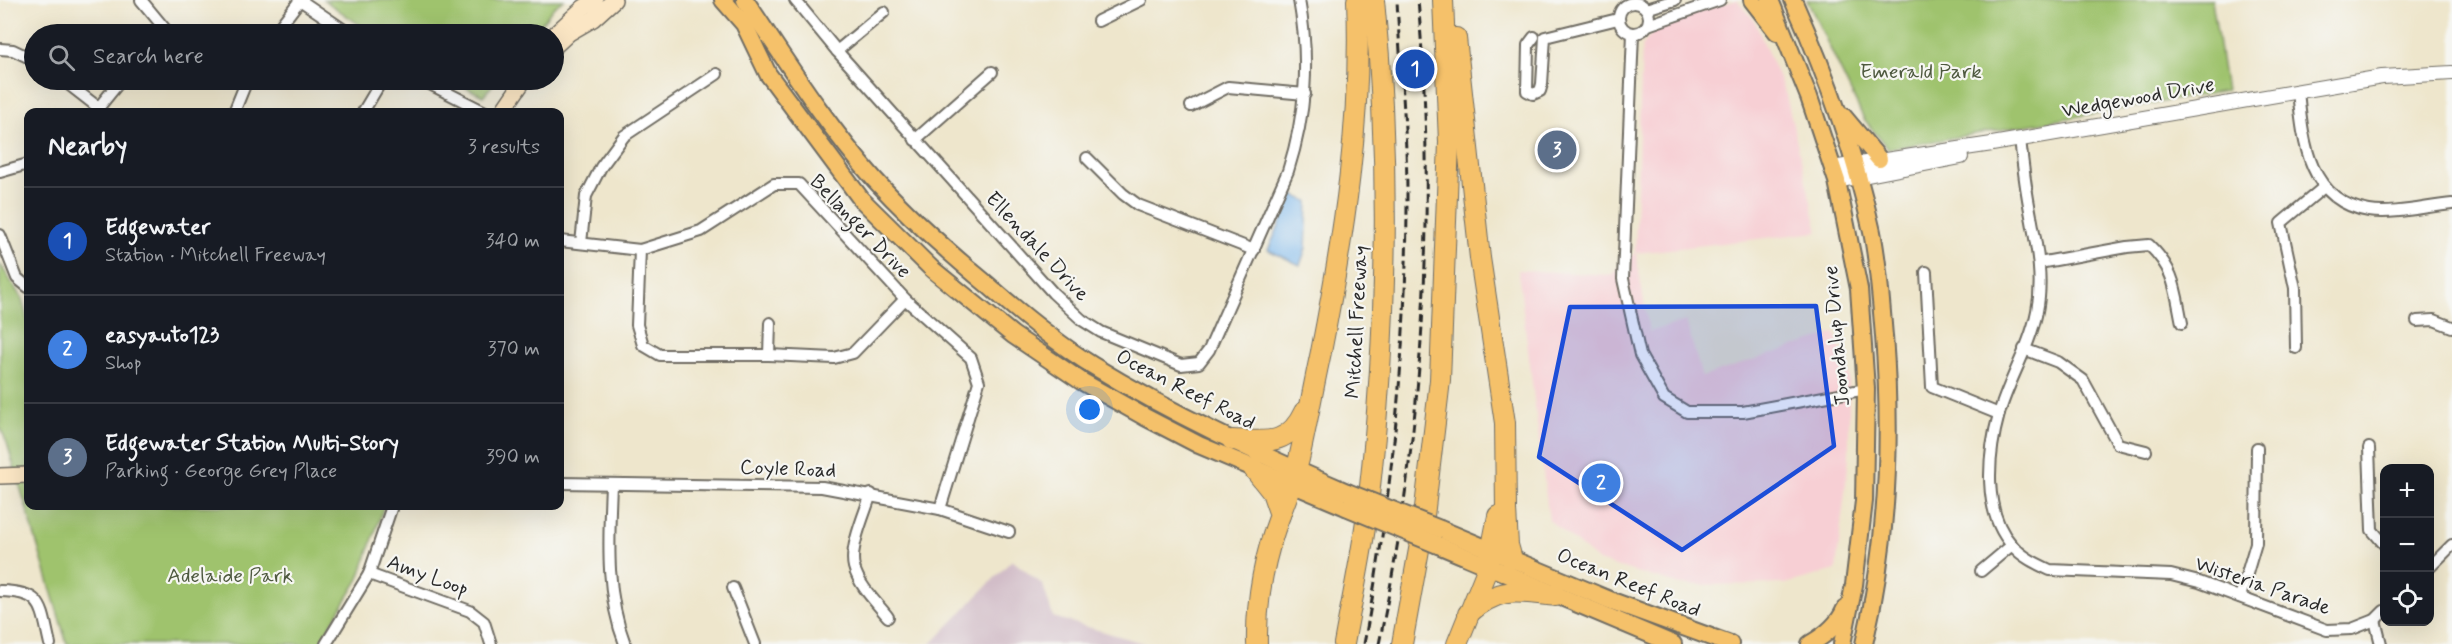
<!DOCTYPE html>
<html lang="en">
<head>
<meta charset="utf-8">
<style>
	:root { --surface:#171b24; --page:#242831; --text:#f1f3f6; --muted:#9ea1a6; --line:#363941; --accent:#0f766e }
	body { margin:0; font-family:Mynerve,sans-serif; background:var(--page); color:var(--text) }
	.controls { position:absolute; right:18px; bottom:18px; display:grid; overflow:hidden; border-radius:12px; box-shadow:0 6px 24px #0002 }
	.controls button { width:54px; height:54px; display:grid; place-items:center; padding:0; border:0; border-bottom:2px solid var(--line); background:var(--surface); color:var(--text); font:30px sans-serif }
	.you { position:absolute; left:1090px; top:410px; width:21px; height:21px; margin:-15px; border:4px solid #fff; border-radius:50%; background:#1a73e8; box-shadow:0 0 0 9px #1a73e833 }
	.badge { display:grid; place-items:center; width:39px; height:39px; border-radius:50%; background:var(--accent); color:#fff; font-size:20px; font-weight:700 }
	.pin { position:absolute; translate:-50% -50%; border:3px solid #fff; box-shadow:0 2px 6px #0006 }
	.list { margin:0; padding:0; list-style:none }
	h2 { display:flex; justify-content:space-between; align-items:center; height:78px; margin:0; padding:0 24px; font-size:26px }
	h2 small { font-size:20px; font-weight:400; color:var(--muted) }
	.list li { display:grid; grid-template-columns:39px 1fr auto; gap:18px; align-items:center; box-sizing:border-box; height:108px; padding:0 24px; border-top:2px solid var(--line) }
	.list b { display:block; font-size:22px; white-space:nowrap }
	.list p { margin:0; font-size:20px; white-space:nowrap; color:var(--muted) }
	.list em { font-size:20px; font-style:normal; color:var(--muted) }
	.icon { flex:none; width:33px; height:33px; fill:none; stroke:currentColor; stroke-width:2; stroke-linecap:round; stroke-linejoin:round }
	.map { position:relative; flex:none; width:2452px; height:644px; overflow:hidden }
	.search { position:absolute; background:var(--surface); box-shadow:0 6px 24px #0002; left:24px; top:24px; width:540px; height:66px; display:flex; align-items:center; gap:15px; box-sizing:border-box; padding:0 21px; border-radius:33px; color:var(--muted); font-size:22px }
	.panel { position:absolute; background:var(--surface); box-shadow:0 6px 24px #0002; left:24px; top:108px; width:540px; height:402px; border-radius:12px }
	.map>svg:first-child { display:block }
	.built { fill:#f7cfd4 }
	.industrial { fill:#d2bdc8 }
	.green { fill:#9fc36d; stroke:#65774c; stroke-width:1.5 }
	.water { fill:#7bb7ed; stroke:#53718c; stroke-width:1.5 }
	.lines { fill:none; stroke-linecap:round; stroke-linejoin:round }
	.minor-casing { stroke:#6f6c63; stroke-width:14 }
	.tertiary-casing { stroke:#6f6c63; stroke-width:16 }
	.secondary-casing { stroke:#6f6c63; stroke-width:18 }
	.primary-casing { stroke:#6f6c63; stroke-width:20 }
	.motorway-casing { stroke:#6f6c63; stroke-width:22 }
	.minor { stroke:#fff; stroke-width:10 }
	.tertiary { stroke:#fff; stroke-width:14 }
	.secondary { stroke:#fbe6c4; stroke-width:15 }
	.primary { stroke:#f5c16b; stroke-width:16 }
	.motorway { stroke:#f5c16b; stroke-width:20 }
	.rail { stroke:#2b2b2b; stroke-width:3; stroke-dasharray:9 4.5; stroke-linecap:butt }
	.primary-bridge-casing { stroke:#6f6c63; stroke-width:20; stroke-linecap:butt }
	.primary-bridge { stroke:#f5c16b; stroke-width:16 }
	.marked { fill:#1d4ed8; fill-opacity:0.2; stroke:#1d4ed8; stroke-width:4.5; stroke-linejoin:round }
	.labels { text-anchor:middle; stroke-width:4.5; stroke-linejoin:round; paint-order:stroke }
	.park-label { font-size:21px; fill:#4e593f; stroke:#f6f6f2 }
	.street-label { font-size:21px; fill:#2b2b2b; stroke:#f6f6f2 }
</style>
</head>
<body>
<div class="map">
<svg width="2452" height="644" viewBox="0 0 2452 644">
	<rect width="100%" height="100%" fill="#f6f6f2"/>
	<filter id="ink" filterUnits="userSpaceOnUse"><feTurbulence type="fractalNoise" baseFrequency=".0167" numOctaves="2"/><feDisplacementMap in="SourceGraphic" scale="12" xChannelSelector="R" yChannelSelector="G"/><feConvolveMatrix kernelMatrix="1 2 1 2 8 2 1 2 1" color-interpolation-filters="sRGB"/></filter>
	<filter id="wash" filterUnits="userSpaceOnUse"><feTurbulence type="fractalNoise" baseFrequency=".008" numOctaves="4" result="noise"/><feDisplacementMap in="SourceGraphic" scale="24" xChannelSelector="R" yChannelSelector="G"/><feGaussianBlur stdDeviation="1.35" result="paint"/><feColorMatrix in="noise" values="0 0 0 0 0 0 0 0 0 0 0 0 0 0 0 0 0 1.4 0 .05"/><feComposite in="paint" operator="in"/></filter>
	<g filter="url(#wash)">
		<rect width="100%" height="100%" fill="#eee6cc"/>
		<!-- built -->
		<polygon class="built" points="1737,0 1754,20 1786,95 1818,232 1636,253 1649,332 1686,321 1702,377 1835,333 1849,374 1849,457 1836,570 1785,584 1681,585 1598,561 1549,520 1518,270 1611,275 1635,253 1642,46 1657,27 1689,14"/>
		<!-- industrial -->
		<polygon class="industrial" points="1012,560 1043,585 1053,617 1146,644 931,644"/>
		<!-- green -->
		<g class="green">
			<polygon points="324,0 564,0 554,7 533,34 373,34"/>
			<polygon points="1807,0 2212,0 2226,91 1888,149 1864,119"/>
			<polygon points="451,80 497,80 483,96"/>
			<polygon points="0,264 22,299 28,322 28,506 384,506 359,579 319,644 67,644 7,443 0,426"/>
		</g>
		<!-- water -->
		<polygon class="water" points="1293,195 1308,201 1306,248 1300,265 1268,250"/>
	</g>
	<g filter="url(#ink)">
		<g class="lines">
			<defs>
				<g id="minor">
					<polyline points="141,0 165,29"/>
					<polyline points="300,0 350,34"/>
					<path d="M 795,0 L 837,51 L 1053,293 L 1082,320 L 1101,332 L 1181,365 L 1199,363 L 1209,350 L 1288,171 C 1306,114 1310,60 1299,0"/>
					<circle cx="1634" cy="18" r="15"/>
					<polyline points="1646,9 1675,0"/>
					<polyline points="1098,21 1141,0"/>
					<polyline points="1648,25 1720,0"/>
					<polyline points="1633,33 1623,279 1640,355 1664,398 1687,412 1743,412 1866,389"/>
					<polyline points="274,34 300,0"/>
					<polyline points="1534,37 1528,45 1527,91 1533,94 1540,91 1542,84 1545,37 1618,19"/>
					<polyline points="0,49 13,50 34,60"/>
					<polyline points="837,51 884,12"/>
					<polyline points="63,80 99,108"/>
					<polyline points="422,80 485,112"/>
					<path d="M 2298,91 C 2303,141 2308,201 2369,211 C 2393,215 2428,206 2452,204"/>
					<polyline points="1191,106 1228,87 1305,94"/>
					<polyline points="95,112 121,80"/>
					<polyline points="234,112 247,80"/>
					<polyline points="363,112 382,80"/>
					<path d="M 2020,139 C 2022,157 2024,175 2027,193 C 2033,232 2045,272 2037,311 C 2030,347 2009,379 1999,414 C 1988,454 1982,512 2012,545 C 2022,557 2037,564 2050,570 L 2171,575 L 2199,582 L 2327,630 L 2352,629 L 2375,620 L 2384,611"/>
					<polyline points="915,140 992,72"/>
					<polyline points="1087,158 1123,194 1138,205 1254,250"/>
					<polyline points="0,172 28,164"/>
					<polyline points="0,235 17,278 28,287"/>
					<polyline points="560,241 640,250 701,231 774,184 799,184 905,299 971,358 979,382 940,509"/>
					<polyline points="581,243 586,196 601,167 624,136 717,74"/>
					<polyline points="640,250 637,325 643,345 660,355 769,355 834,358 853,353 905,299"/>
					<path d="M 2039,263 L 2127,247 L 2149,245 C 2175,270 2175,289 2182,323"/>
					<polyline points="1926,272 1932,387 1999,414"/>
					<polyline points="2417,321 2434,320 2452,327"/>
					<polyline points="2296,348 2295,288 2281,223 2324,187"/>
					<polyline points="2024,349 2058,362 2083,380 2118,444 2146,451"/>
					<polyline points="769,355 770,323"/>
					<polyline points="2369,448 2372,530 2384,544"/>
					<polyline points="560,483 822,487 940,509 1009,532"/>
					<path d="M 611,484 C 609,537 605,593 625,644"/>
					<path d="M 871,494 C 865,513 849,548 854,567 C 859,586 876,602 888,617"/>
					<polyline points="2430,567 2452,545"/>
					<polyline points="1981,571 2012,545"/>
					<polyline points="369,574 470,611 484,622 491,644"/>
					<polyline points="733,588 755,644"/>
					<path d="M 0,591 C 44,592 41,606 50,644"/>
					<polyline points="2240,597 2256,543 2257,448"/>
					<polyline points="2375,620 2381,644"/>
					<polyline points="326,644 369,574 392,506"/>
				</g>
				<g id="tertiary">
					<polyline points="1832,168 1992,144 2382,77 2452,73"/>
					<polyline points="1837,181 1961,157"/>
				</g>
				<g id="secondary">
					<polyline points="556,33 583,8 595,0"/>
					<polyline points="554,47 569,33 593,19 614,0"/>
					<polyline points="502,112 524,80"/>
					<polyline points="0,476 28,475"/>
				</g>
				<g id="primary">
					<polyline points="723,0 744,24 768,74 861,199 932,269 1013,335 1081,381 1145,417 1199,445 1346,507"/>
					<path d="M 745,0 C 786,61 826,125 875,180 C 910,218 948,252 988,285 C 1020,313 1055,342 1092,365 C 1172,414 1261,455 1347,492"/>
					<polyline points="1752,0 1777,32"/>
					<polyline points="1770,0 1809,97 1837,181 1859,289 1866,389 1864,501 1854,585 1842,644"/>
					<path d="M 1793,0 C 1826,74 1855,153 1872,232 C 1879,267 1881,302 1884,336 C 1892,439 1888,543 1864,644"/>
					<polyline points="1843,116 1879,159"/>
					<polyline points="1440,529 1612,601 1730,644"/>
					<polyline points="1438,545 1673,644"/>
					<path d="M 1810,644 C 1824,636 1839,624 1845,609"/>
				</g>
				<g id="motorway">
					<polyline points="1456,38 1480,258 1505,423 1506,510 1508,545 1512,559"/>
					<path d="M 1232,440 C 1265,441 1288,447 1304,412"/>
					<polyline points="1253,468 1272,492 1280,515"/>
					<path d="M 1468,614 C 1500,585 1517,592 1556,596"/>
					<path d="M 1257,644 C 1256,599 1264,557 1280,515 C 1287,496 1294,479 1299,459 C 1307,424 1313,388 1321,352 C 1344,235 1362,120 1357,0"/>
					<path d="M 1344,644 C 1352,598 1363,551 1368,505 C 1387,338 1391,167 1374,0"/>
					<polyline points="1402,644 1422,533 1440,380 1449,142 1443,0"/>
					<polyline points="1457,644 1488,567 1498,516"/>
				</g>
			</defs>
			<!-- minor casing -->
			<use href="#minor" class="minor-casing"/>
			<!-- tertiary casing -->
			<use href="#tertiary" class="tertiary-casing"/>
			<!-- secondary casing -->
			<use href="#secondary" class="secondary-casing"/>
			<!-- primary casing -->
			<use href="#primary" class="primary-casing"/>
			<!-- motorway casing -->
			<use href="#motorway" class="motorway-casing"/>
			<!-- minor -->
			<use href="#minor" class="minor"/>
			<!-- tertiary -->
			<use href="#tertiary" class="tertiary"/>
			<!-- secondary -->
			<use href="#secondary" class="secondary"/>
			<!-- primary -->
			<use href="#primary" class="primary"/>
			<!-- motorway -->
			<use href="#motorway" class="motorway"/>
			<!-- rail -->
			<g class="rail">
				<path d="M 1364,644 C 1392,496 1407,346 1407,196 C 1407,131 1400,65 1397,0"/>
				<path d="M 1379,644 C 1423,433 1437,214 1418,0"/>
			</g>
			<defs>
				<g id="primary-bridge">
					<polyline points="1347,492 1440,529"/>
					<polyline points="1346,507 1438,545"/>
				</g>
			</defs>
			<!-- primary-bridge casing -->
			<use href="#primary-bridge" class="primary-bridge-casing"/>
			<!-- primary-bridge -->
			<use href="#primary-bridge" class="primary-bridge"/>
		</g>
	</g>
	<!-- marked area -->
	<path class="marked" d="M 1816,306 L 1834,446 L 1682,550 L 1539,457 L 1570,307 Z"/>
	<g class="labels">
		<!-- park labels -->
		<g class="park-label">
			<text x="1921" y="78">Emerald Park</text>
			<text x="230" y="582">Adelaide Park</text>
		</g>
		<!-- street labels -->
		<g class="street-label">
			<text transform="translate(2138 97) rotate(-10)" y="7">Wedgewood Drive</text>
			<text transform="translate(861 226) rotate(46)" y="7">Bellanger Drive</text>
			<text transform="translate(1038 246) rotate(47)" y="7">Ellendale Drive</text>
			<text transform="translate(1356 322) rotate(-87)" y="7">Mitchell Freeway</text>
			<text transform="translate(1836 336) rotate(-95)" y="7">Joondalup Drive</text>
			<text transform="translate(1186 389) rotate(27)" y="7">Ocean Reef Road</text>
			<text transform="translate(788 468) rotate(2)" y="7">Coyle Road</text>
			<text transform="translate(428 575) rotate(20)" y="7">Amy Loop</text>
			<text transform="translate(1629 582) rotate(22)" y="7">Ocean Reef Road</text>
			<text transform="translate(2263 585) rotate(19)" y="7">Wisteria Parade</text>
		</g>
	</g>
</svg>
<div class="controls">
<button>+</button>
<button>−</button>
<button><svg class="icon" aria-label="locate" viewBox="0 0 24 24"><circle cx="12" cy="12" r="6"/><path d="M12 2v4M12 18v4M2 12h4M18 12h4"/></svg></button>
</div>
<div class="you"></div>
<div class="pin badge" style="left:1415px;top:69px;background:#1a4fb4">1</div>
<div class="pin badge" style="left:1601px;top:483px;background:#3f7fe0">2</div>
<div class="pin badge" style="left:1557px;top:150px;background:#5c6f8a">3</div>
<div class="search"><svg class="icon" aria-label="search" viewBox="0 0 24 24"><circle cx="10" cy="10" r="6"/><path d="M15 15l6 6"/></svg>Search here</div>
<section class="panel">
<h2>Nearby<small>3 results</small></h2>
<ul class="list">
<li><span class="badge" style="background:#1a4fb4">1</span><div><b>Edgewater</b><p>Station · Mitchell Freeway</p></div><em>340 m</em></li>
<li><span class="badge" style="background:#3f7fe0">2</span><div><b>easyauto123</b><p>Shop</p></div><em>370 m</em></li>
<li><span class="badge" style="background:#5c6f8a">3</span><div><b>Edgewater Station Multi-Story</b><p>Parking · George Grey Place</p></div><em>390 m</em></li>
</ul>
</section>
</div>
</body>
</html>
